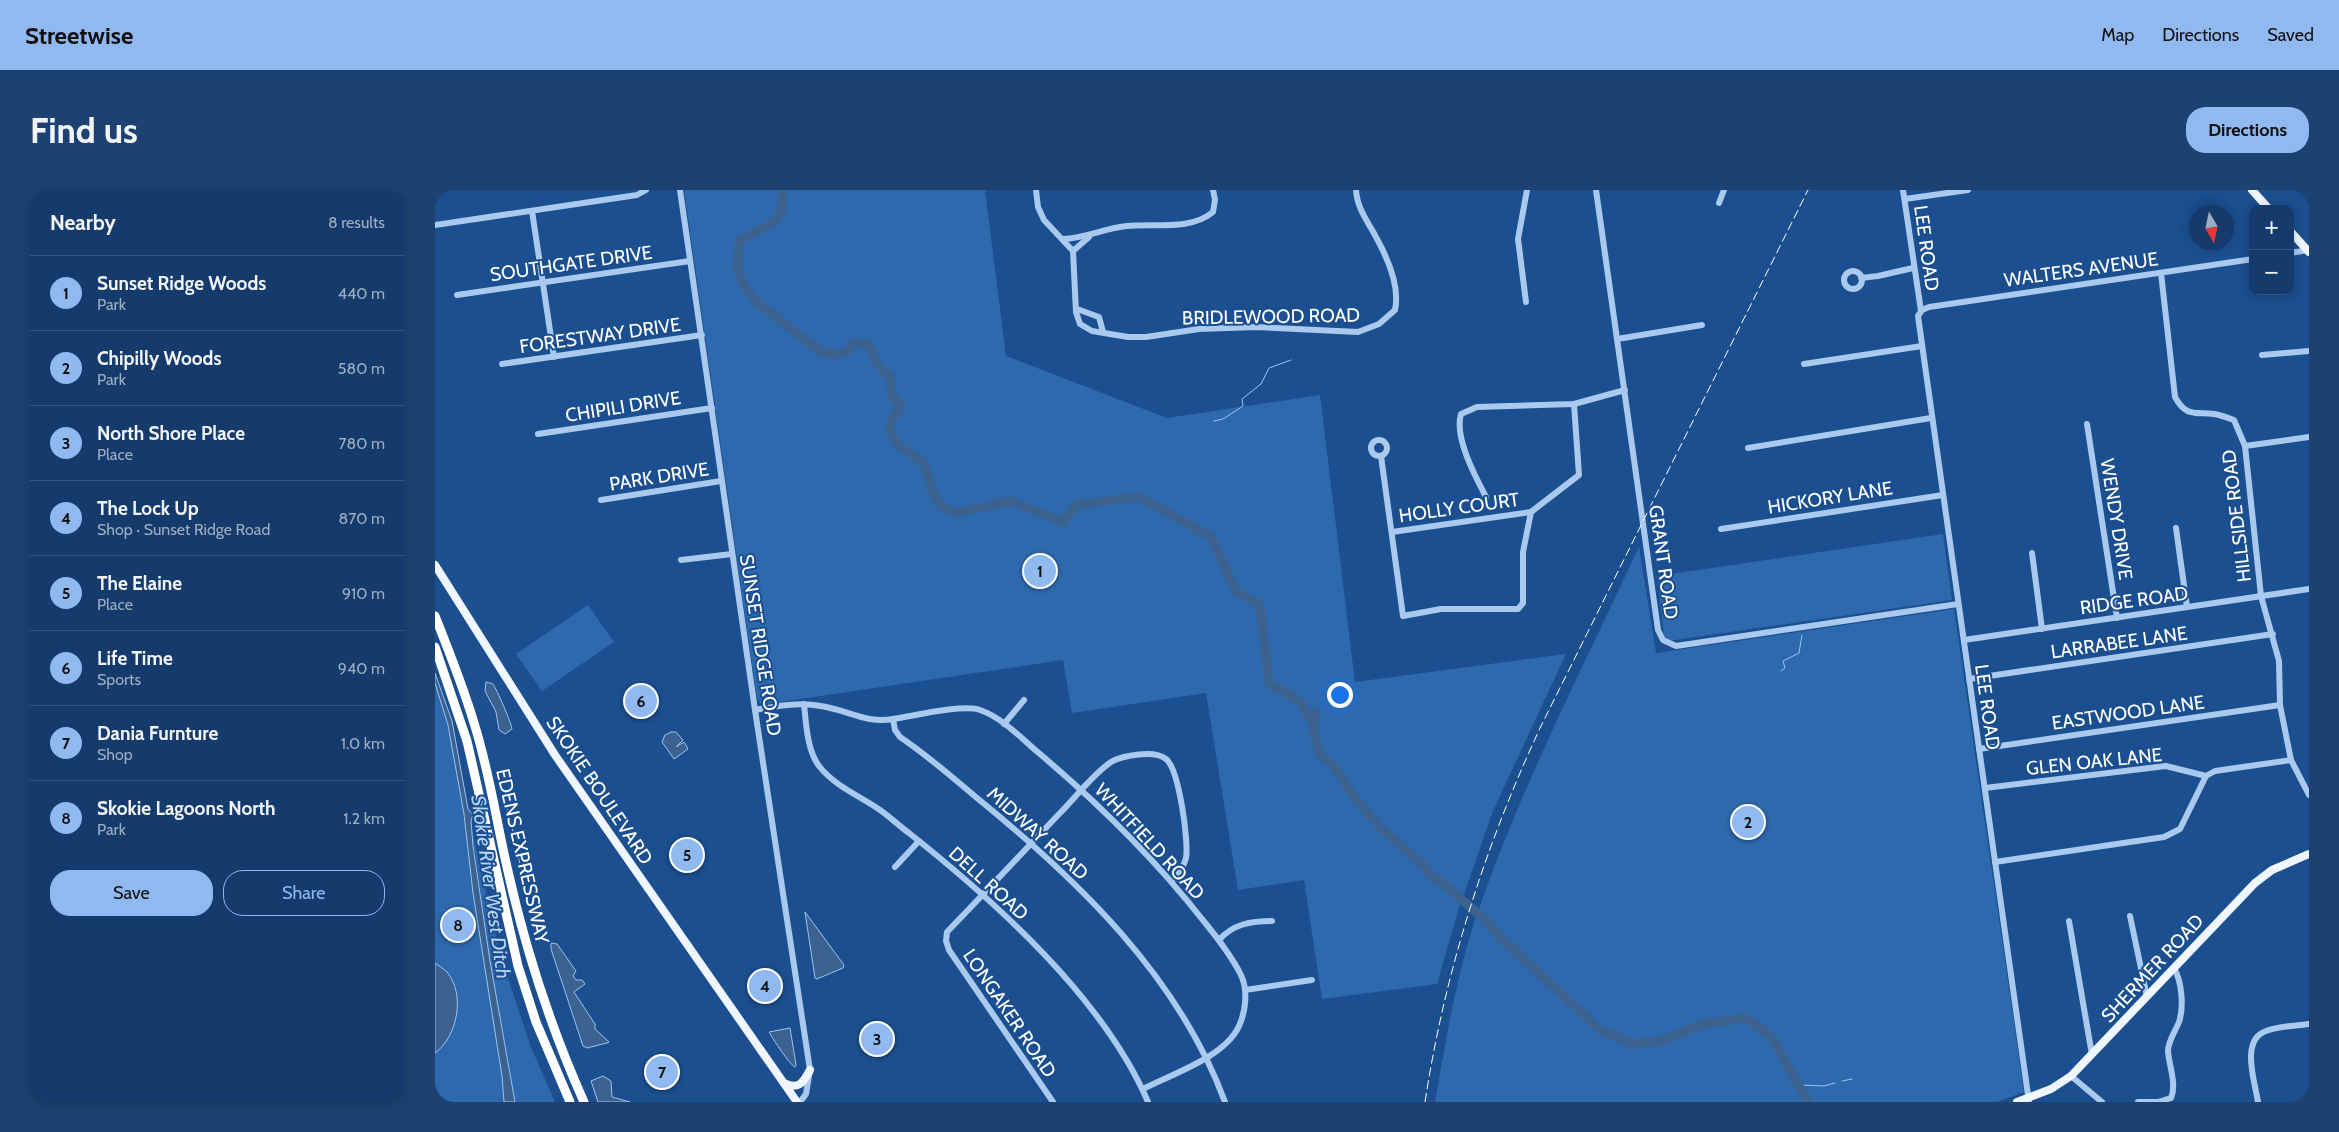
<!DOCTYPE html>
<html lang="en">
<head>
<meta charset="utf-8">
<style>
	:root { --surface:#143b6b; --page:#1d4271; --text:#f1f3f6; --muted:#9dadc1; --line:#33557e; --accent:#90b9f0 }
	body { margin:0; font-family:Cabin,sans-serif; background:var(--page); color:var(--text) }
	.controls { position:absolute; right:15px; top:15px; display:grid; overflow:hidden; border-radius:10px; box-shadow:0 2px 12px #0003 }
	.controls button { width:45px; height:45px; display:grid; place-items:center; padding:0; border:0; border-bottom:1px solid var(--line); background:var(--surface); color:var(--text); font:25px sans-serif }
	.compass { position:absolute; left:1754px; top:15px; width:45px; height:45px; border-radius:50%; background:var(--surface); box-shadow:0 2px 12px #0003; rotate:171deg }
	.you { position:absolute; left:904px; top:504px; width:18px; height:18px; margin:-12px; border:4px solid #fff; border-radius:50%; background:#1a73e8; box-shadow:0 0 0 8px #1a73e833 }
	.badge { display:grid; place-items:center; width:32px; height:32px; border-radius:50%; background:var(--accent); color:#111; font-size:16px; font-weight:700 }
	.pin { position:absolute; translate:-50% -50%; border:2px solid #fff; box-shadow:0 1px 5px #0006 }
	.list { margin:0; padding:0; list-style:none }
	h2 { display:flex; justify-content:space-between; align-items:center; height:65px; margin:0; padding:0 20px; font-size:21px }
	h2 small { font-size:16px; font-weight:400; color:var(--muted) }
	.list li { display:grid; grid-template-columns:32px 1fr auto; gap:15px; align-items:center; box-sizing:border-box; height:75px; padding:0 20px; border-top:1px solid var(--line) }
	.list b { display:block; font-size:19px; white-space:nowrap }
	.list p { margin:0; font-size:16px; white-space:nowrap; color:var(--muted) }
	.list em { font-size:16px; font-style:normal; color:var(--muted) }
	.actions { display:flex; gap:10px; padding:15px 20px }
	.actions a { flex:1; padding:11px 0; border:1px solid var(--accent); border-radius:20px; text-align:center; font-size:18px; color:var(--accent) }
	.actions .main { background:var(--accent); color:#111 }
	.map { position:relative; flex:none; width:1874px; height:912px; overflow:hidden; border-radius:20px }
	header { display:flex; align-items:center; gap:30px; box-sizing:border-box; height:70px; padding:0 25px; background:var(--accent); color:#111 }
	header strong { font-size:24px }
	nav { display:flex; gap:28px; margin-inline-start:auto; font-size:18px }
	.intro { display:flex; align-items:center; justify-content:space-between; box-sizing:border-box; height:120px; padding:0 30px }
	h1 { margin:0; font-size:35px }
	.button { padding:12px 22px; border-radius:20px; background:var(--accent); color:#111; font-size:18px; font-weight:700 }
	main { display:flex; gap:30px; padding:0 30px }
	aside { flex:1; background:var(--surface); border-radius:20px; box-shadow:0 2px 12px #0003 }
	.map>svg:first-child { display:block }
	.green { fill:#2e69ad }
	.water { fill:#3c6290; stroke:#9cc4f0 }
	.lines { fill:none; stroke-linecap:round; stroke-linejoin:round }
	.stream { stroke:#9cc4f0; stroke-width:1 }
	.river { stroke:#3c6290; stroke-width:9 }
	.minor { stroke:#a9c9ee; stroke-width:6 }
	.major { stroke:#f0f6ff; stroke-width:8 }
	.highway { stroke:#fff; stroke-width:9 }
	.rail { stroke:#fff; stroke-width:1; stroke-dasharray:9 4; stroke-linecap:butt }
	.labels { text-anchor:middle; stroke-width:4; stroke-linejoin:round; paint-order:stroke }
	.street-label { font-size:19px; fill:#fff; stroke:#1b4f8f }
	.water-label { font-size:20px; font-style:italic; fill:#b5d3f5; stroke:#1b4f8f }
</style>
</head>
<body>
<header>
<strong>Streetwise</strong>
<nav><a>Map</a><a>Directions</a><a>Saved</a></nav>
</header>
<div class="intro"><h1>Find us</h1><a class="button">Directions</a></div>
<main>
<aside>
<h2>Nearby<small>8 results</small></h2>
<ul class="list">
<li><span class="badge">1</span><div><b>Sunset Ridge Woods</b><p>Park</p></div><em>440 m</em></li>
<li><span class="badge">2</span><div><b>Chipilly Woods</b><p>Park</p></div><em>580 m</em></li>
<li><span class="badge">3</span><div><b>North Shore Place</b><p>Place</p></div><em>780 m</em></li>
<li><span class="badge">4</span><div><b>The Lock Up</b><p>Shop · Sunset Ridge Road</p></div><em>870 m</em></li>
<li><span class="badge">5</span><div><b>The Elaine</b><p>Place</p></div><em>910 m</em></li>
<li><span class="badge">6</span><div><b>Life Time</b><p>Sports</p></div><em>940 m</em></li>
<li><span class="badge">7</span><div><b>Dania Furnture</b><p>Shop</p></div><em>1.0 km</em></li>
<li><span class="badge">8</span><div><b>Skokie Lagoons North</b><p>Park</p></div><em>1.2 km</em></li>
</ul>
<div class="actions"><a class="main">Save</a><a>Share</a></div>
</aside>
<div class="map">
<svg width="1874" height="912" viewBox="0 0 1874 912">
	<rect width="100%" height="100%" fill="#1b4f8f"/>
	<!-- green -->
	<g class="green">
		<polygon points="249,0 550,0 571,166 732,228 885,205 920,492 1131,464 1058,621 1023,721 1002,794 887,809 869,690 803,700 771,503 637,523 628,470 331,514 325,513 322,508"/>
		<polygon points="1508,344 1517,410 1240,450 1233,450 1229,445 1222,386"/>
		<path d="M 1204,357 L 1221,463 L 1519,419 L 1589,902 L 1562,912 L 1000,912 C 1011,850 1021,787 1041,727 C 1085,599 1147,479 1204,357 Z"/>
		<polygon points="153,415 179,452 107,501 81,464"/>
		<polygon points="0,488 8,512 18,555 73,912 0,912"/>
		<polygon points="36,635 65,764 96,857 120,912 80,912 79,909 55,771"/>
	</g>
	<!-- water -->
	<g class="water">
		<polygon points="0,483 17,531 33,619 38,625 36,631 38,656 55,771 80,912 69,912 67,886 38,703 29,624 13,535 0,493"/>
		<path d="M 51,492 L 58,494 C 62,500 76,532 77,539 L 70,544 L 64,540 L 61,522 L 50,501 Z"/>
		<polygon points="236,542 241,542 248,550 241,557 249,552 253,559 239,569 227,552 230,545"/>
		<polygon points="370,722 409,775 408,778 382,789 380,788"/>
		<polygon points="116,753 122,754 141,781 138,786 141,790 147,790 150,794 139,802 160,834 160,839 174,852 172,853 152,858 148,856 116,759"/>
		<path d="M 0,773 C 4,776 9,779 12,782 C 31,805 22,847 0,863 Z"/>
		<path d="M 355,838 L 361,875 L 360,877 C 354,874 338,849 334,842 Z"/>
		<polygon points="168,886 176,891 177,907 195,912 163,912 156,891"/>
	</g>
	<g class="lines">
		<!-- stream -->
		<g class="stream">
			<polyline points="779,231 788,229 808,216 807,209 826,194 834,178 856,170"/>
			<polyline points="1346,481 1350,478 1348,471 1364,463 1367,445"/>
			<polyline points="72,620 73,619 87,683"/>
			<polyline points="1407,891 1417,889"/>
			<polyline points="1364,895 1389,896 1400,893"/>
		</g>
		<!-- river -->
		<path class="river" d="M 348,0 L 346,23 L 337,33 L 305,50 L 302,76 L 308,95 L 323,113 L 387,163 L 405,164 L 413,160 L 419,153 L 433,153 L 443,176 L 456,187 L 456,204 L 466,216 C 441,245 465,257 489,273 L 498,302 L 505,316 L 520,323 L 576,311 L 628,332 L 641,315 L 704,307 L 776,347 L 801,401 L 825,415 L 834,494 L 866,512 L 874,528 L 880,522 L 881,526 L 878,541 L 885,564 L 901,579 L 924,613 L 947,639 L 990,677 L 997,687 L 1011,696 L 1050,730 L 1066,748 L 1165,840 L 1198,854 L 1225,851 L 1268,834 L 1311,828 L 1336,846 L 1373,912"/>
		<!-- minor -->
		<g class="minor">
			<polyline points="245,0 320,520 375,880 371,904 365,912"/>
			<path d="M 601,0 L 603,17 L 609,30 L 638,61 L 641,122 L 645,134 L 657,141 L 693,147 L 711,147 L 764,139 L 821,137 L 923,142 L 944,134 L 960,120 C 965,97 953,69 942,49 C 934,33 922,19 921,0"/>
			<polyline points="1161,0 1223,440 1228,450 1241,456 1523,414"/>
			<polyline points="1468,0 1486,121"/>
			<polyline points="1470,9 1533,0"/>
			<polyline points="1284,13 1289,0"/>
			<polyline points="97,21 119,167"/>
			<polyline points="0,35 202,5 211,0"/>
			<path d="M 628,49 C 651,48 670,38 692,36 C 720,33 755,41 778,22 L 780,10 L 778,0"/>
			<polyline points="638,61 654,47"/>
			<polyline points="1855,63 1874,60"/>
			<circle cx="1418" cy="90" r="9"/>
			<path d="M 1726,83 L 1740,207 C 1751,227 1759,222 1779,224 C 1786,225 1793,228 1799,230 L 1810,256 L 1826,406 L 1844,471 L 1845,515 L 1856,570 L 1874,605"/>
			<polyline points="1426,88 1443,86 1478,78"/>
			<polyline points="22,105 255,71"/>
			<polyline points="1091,112 1083,49 1092,0"/>
			<polyline points="642,119 664,127 668,142"/>
			<polyline points="1182,149 1267,135"/>
			<polyline points="1827,165 1874,161"/>
			<polyline points="67,174 267,145"/>
			<polyline points="1369,174 1487,156"/>
			<polyline points="1652,234 1682,428"/>
			<polyline points="103,244 277,218"/>
			<circle cx="944" cy="258" r="8"/>
			<polyline points="1810,256 1874,247"/>
			<polyline points="1313,258 1496,228"/>
			<polyline points="946,266 968,426 1006,419 1083,419 1088,413 1088,362 1096,322 1144,285 1139,214"/>
			<path d="M 1051,307 C 1040,286 1019,247 1026,224 L 1042,217 L 1139,214 L 1190,200"/>
			<polyline points="166,310 286,291"/>
			<polyline points="1741,338 1752,417"/>
			<polyline points="1286,339 1508,305"/>
			<polyline points="957,342 1096,322"/>
			<polyline points="1597,363 1607,439"/>
			<polyline points="246,370 297,364"/>
			<polyline points="1529,450 1874,399"/>
			<polyline points="1534,489 1838,444"/>
			<path d="M 369,514 C 371,533 372,560 384,576 C 400,596 421,604 442,618 C 453,625 463,635 474,643 C 561,712 669,809 713,912"/>
			<path d="M 320,520 C 342,516 364,512 386,516 C 412,520 432,534 458,529 L 460,540 L 465,547 C 492,565 517,587 542,608 C 643,690 744,787 790,912"/>
			<path d="M 458,529 C 478,526 528,514 545,520 C 568,528 587,549 605,564 C 664,614 719,668 767,729 C 781,746 796,765 806,785 C 813,800 811,821 804,836 C 790,867 737,884 708,899"/>
			<polyline points="569,534 589,510"/>
			<polyline points="1544,559 1845,515"/>
			<polyline points="1550,598 1731,576 1771,586"/>
			<polyline points="1560,672 1729,647 1745,639 1771,586 1780,581 1856,570"/>
			<polyline points="460,677 484,651"/>
			<polyline points="1695,726 1712,807"/>
			<polyline points="1634,731 1657,865"/>
			<path d="M 784,750 C 798,734 816,731 837,731"/>
			<polyline points="810,800 877,790"/>
			<polyline points="1636,886 1667,912"/>
			<path d="M 618,912 L 514,760 L 511,751 L 512,742 C 550,703 587,663 625,623 C 641,607 657,585 676,572 C 688,565 720,560 731,569 C 744,579 754,652 751,668 C 749,677 743,684 737,690"/>
			<polyline points="1594,912 1483,126 1487,120 1494,117 1818,69"/>
			<polyline points="1703,912 1722,912"/>
			<path d="M 1723,912 L 1736,908 C 1742,894 1734,876 1733,861 C 1733,851 1740,842 1744,832 C 1749,817 1747,792 1739,778"/>
			<path d="M 1823,912 C 1820,892 1805,850 1831,841 C 1844,836 1860,836 1874,834"/>
		</g>
		<!-- major -->
		<g class="major">
			<polyline points="1817,0 1834,19"/>
			<polyline points="1855,41 1874,62"/>
			<polyline points="0,375 120,565 362,912"/>
			<path d="M 349,893 C 364,900 368,893 375,880"/>
			<polyline points="1582,912 1616,899 1636,886 1820,693 1837,680 1874,664"/>
		</g>
		<!-- highway -->
		<g class="highway">
			<path d="M 0,426 C 14,461 28,496 39,533 C 54,580 61,629 72,677 C 90,758 115,836 149,912"/>
			<polyline points="0,457 32,551 83,776 101,832 135,912"/>
		</g>
		<!-- rail -->
		<path class="rail" d="M 990,912 C 1010,781 1050,656 1106,536 L 1373,0"/>
	</g>
	<g class="labels">
		<!-- street labels -->
		<g class="street-label">
			<text transform="translate(1492 58) rotate(82)" y="7">LEE ROAD</text>
			<text transform="translate(136 73) rotate(-8)" y="7">SOUTHGATE DRIVE</text>
			<text transform="translate(1646 79) rotate(-8)" y="7">WALTERS AVENUE</text>
			<text transform="translate(836 126) rotate(-1)" y="7">BRIDLEWOOD ROAD</text>
			<text transform="translate(165 145) rotate(-8)" y="7">FORESTWAY DRIVE</text>
			<text transform="translate(188 216) rotate(-9)" y="7">CHIPILI DRIVE</text>
			<text transform="translate(224 286) rotate(-9)" y="7">PARK DRIVE</text>
			<text transform="translate(1395 307) rotate(-9)" y="7">HICKORY LANE</text>
			<text transform="translate(1024 317) rotate(-8)" y="7">HOLLY COURT</text>
			<text transform="translate(1801 326) rotate(-97)" y="7">HILLSIDE ROAD</text>
			<text transform="translate(1682 329) rotate(81)" y="7">WENDY DRIVE</text>
			<text transform="translate(1229 372) rotate(82)" y="7">GRANT ROAD</text>
			<text transform="translate(1699 410) rotate(-8)" y="7">RIDGE ROAD</text>
			<text transform="translate(1684 452) rotate(-8)" y="7">LARRABEE LANE</text>
			<text transform="translate(326 455) rotate(81)" y="7">SUNSET RIDGE ROAD</text>
			<text transform="translate(1553 517) rotate(82)" y="7">LEE ROAD</text>
			<text transform="translate(1693 522) rotate(-8)" y="7">EASTWOOD LANE</text>
			<text transform="translate(1659 571) rotate(-6)" y="7">GLEN OAK LANE</text>
			<text transform="translate(165 600) rotate(56)" y="7">SKOKIE BOULEVARD</text>
			<text transform="translate(603 643) rotate(42)" y="7">MIDWAY ROAD</text>
			<text transform="translate(715 651) rotate(47)" y="7">WHITFIELD ROAD</text>
			<text transform="translate(88 666) rotate(77)" y="7">EDENS EXPRESSWAY</text>
			<text transform="translate(554 693) rotate(42)" y="7">DELL ROAD</text>
			<text transform="translate(1717 778) rotate(-47)" y="7">SHERMER ROAD</text>
			<text transform="translate(575 823) rotate(56)" y="7">LONGAKER ROAD</text>
		</g>
		<!-- water labels -->
		<g class="water-label">
			<text transform="translate(56 697) rotate(82)" y="7">Skokie River West Ditch</text>
		</g>
	</g>
</svg>
<div class="controls">
<button>+</button>
<button>−</button>
</div>
<svg class="compass" viewBox="-18 -18 36 36"><path d="M0-13l5 13h-10z" fill="#e53935"/><path d="M0 13l5-13h-10z" fill="#9dadc1"/></svg>
<div class="you"></div>
<div class="pin badge" style="left:605px;top:381px">1</div>
<div class="pin badge" style="left:1313px;top:632px">2</div>
<div class="pin badge" style="left:442px;top:849px">3</div>
<div class="pin badge" style="left:330px;top:796px">4</div>
<div class="pin badge" style="left:252px;top:665px">5</div>
<div class="pin badge" style="left:206px;top:511px">6</div>
<div class="pin badge" style="left:227px;top:882px">7</div>
<div class="pin badge" style="left:23px;top:735px">8</div>
</div>
</main>
</body>
</html>
